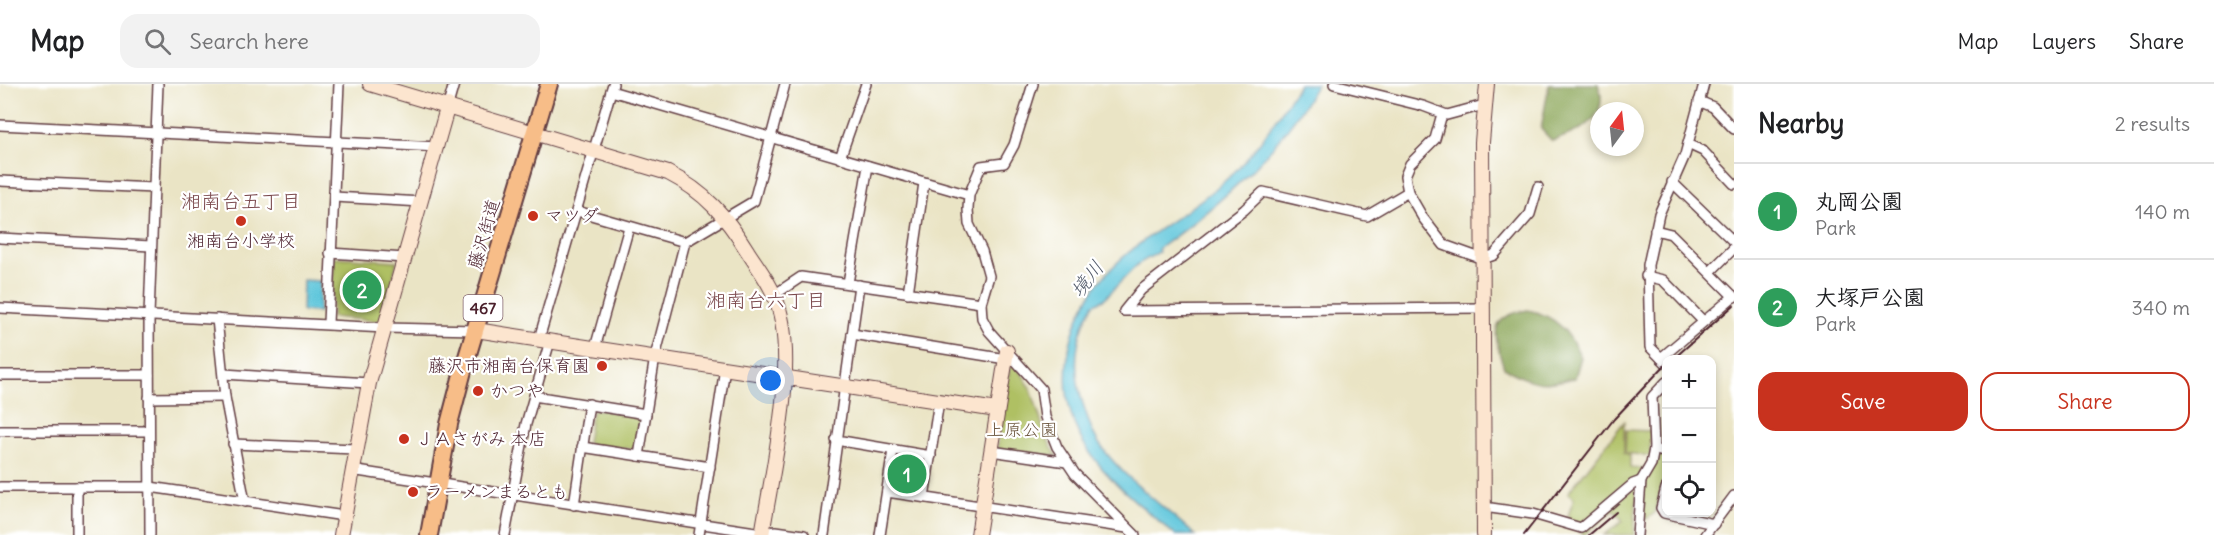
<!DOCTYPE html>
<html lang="en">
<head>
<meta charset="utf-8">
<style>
	:root { --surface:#fff; --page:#f2f2f2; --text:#202124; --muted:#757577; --line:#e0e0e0; --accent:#c8321e }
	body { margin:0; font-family:Delius,"Klee One",sans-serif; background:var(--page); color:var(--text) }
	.controls { position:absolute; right:18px; bottom:18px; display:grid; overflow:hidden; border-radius:12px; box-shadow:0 3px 9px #0003 }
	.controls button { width:54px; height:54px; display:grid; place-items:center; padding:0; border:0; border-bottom:2px solid var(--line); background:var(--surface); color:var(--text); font:30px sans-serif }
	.compass { position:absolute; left:1590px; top:18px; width:54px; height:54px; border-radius:50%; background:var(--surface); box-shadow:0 3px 9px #0003; rotate:15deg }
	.you { position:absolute; left:771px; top:297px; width:21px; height:21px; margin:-15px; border:4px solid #fff; border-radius:50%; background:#1a73e8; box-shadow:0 0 0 9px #1a73e833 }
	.badge { display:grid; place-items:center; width:39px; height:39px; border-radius:50%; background:var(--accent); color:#fff; font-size:20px; font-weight:700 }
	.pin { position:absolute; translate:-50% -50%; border:3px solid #fff; box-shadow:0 2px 6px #0006 }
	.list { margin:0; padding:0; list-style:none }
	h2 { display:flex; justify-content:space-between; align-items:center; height:78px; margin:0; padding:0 24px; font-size:26px }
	h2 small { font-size:20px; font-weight:400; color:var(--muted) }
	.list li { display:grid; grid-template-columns:39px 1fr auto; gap:18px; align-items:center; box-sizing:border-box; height:96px; padding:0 24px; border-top:2px solid var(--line) }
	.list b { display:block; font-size:22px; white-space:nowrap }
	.list p { margin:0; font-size:20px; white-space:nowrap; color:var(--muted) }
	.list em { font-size:20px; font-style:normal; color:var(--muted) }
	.actions { display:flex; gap:12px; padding:18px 24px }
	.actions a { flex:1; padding:14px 0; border:2px solid var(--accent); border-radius:18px; text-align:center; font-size:21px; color:var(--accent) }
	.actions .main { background:var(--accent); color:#fff }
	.icon { flex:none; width:33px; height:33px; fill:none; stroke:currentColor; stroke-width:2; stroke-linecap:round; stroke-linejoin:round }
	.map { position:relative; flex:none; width:1734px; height:451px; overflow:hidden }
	header { display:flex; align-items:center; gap:36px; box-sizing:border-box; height:84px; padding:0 30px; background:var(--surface); border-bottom:2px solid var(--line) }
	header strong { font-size:28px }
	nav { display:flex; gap:33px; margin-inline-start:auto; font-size:21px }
	.search { width:420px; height:54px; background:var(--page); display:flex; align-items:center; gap:15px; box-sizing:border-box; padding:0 21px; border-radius:18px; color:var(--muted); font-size:22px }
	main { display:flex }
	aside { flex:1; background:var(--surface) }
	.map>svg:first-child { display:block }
	.green { fill:#afc063; stroke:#7c7047; stroke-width:1.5 }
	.forest { fill:#8ba659; stroke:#6a6242; stroke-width:1.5 }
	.water { fill:#5ec6db; stroke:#547283; stroke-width:1.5 }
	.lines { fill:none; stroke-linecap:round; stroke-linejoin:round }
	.street-casing { stroke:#623d42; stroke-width:12 }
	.secondary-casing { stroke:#623d42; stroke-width:16 }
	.highway-casing { stroke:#623d42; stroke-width:20 }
	.street { stroke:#fff; stroke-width:9 }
	.secondary { stroke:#fce5cf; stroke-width:14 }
	.highway { stroke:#f7bd88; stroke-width:16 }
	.rail { stroke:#4a1f2b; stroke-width:2 }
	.poi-dot { fill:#c8321e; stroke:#fff; stroke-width:2 }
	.labels { text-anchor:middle; stroke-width:4.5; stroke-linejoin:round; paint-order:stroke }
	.shield { fill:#fff; stroke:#80626b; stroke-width:1.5 }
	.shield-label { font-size:16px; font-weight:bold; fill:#4a1f2b }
	.poi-label { font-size:18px; fill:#4a1f2b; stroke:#fff; text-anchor:start }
	.street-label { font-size:18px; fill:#4a1f2b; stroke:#fff }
	.park-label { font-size:18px; fill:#6d573f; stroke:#fff }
	.neighbourhood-label { font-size:20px; fill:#7b494d; stroke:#fff }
	.water-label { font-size:20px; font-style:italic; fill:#515969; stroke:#fff }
</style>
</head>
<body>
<header>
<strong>Map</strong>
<div class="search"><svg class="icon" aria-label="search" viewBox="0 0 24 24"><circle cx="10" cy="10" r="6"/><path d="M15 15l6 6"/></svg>Search here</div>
<nav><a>Map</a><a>Layers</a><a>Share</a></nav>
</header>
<main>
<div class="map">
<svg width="1734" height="451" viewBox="0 0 1734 451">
	<rect width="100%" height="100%" fill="#fff"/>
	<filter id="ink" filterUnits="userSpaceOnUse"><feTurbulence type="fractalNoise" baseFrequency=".0167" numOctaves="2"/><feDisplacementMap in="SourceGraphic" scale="12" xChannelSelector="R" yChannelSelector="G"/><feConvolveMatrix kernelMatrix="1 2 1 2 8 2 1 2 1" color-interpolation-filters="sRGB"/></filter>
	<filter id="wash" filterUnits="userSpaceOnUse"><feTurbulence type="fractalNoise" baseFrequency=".008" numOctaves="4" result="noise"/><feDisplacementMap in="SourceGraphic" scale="24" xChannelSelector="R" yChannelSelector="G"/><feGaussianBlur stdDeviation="1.35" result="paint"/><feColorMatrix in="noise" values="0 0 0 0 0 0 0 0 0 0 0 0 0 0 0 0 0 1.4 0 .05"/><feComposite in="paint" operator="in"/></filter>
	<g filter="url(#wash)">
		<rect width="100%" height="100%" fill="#eae4c5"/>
		<!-- green -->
		<g class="green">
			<polygon points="334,173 397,177 383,235 379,237 332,233"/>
			<path d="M 1011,277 C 1042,307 1034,340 1057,372 L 997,365 Z"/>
			<polygon points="595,325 638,332 640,334 635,365 589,361 587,358 592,327"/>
			<polygon points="1624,338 1624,369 1630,371 1630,384 1645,385 1640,393 1581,440 1567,435 1574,414 1568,409"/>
			<polygon points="1626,346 1651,347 1650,372 1625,369"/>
			<polygon points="893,370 926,376 921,409 888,403"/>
			<polygon points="1655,370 1666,371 1666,390 1655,429 1646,435 1640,434 1645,394"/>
			<polygon points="1632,405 1637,407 1634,451 1604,451 1623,437 1614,426 1584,451 1580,449"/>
		</g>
		<!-- forest -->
		<g class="forest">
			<path d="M 1549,0 L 1598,0 C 1611,34 1580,48 1552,57 L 1541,45 Z"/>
			<path d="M 1528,226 C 1557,232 1568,247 1581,273 L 1575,294 C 1540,302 1536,301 1504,284 C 1494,252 1487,232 1528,226 Z"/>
		</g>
		<!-- water -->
		<g class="water">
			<path d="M 1299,0 L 1317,0 C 1278,69 1222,119 1158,165 L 1159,168 L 1138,180 L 1103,216 L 1094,220 C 1072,255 1072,291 1086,329 C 1090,342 1095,356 1104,366 C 1129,399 1165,423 1195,451 L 1175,451 C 1145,425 1110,399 1088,366 C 1051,312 1064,236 1107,189 C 1142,151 1190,129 1228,94 C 1257,67 1278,33 1299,0 Z"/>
			<polygon points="303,196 320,197 319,228 302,227"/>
		</g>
	</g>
	<g filter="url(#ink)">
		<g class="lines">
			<defs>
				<g id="street">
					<polyline points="1033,0 1014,61 1004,79 981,82 969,111 968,125 969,140 982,167 989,192 981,219 982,234 989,247 1041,305 1045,333 1057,363 1075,390 1135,451"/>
					<polyline points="1334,0 1423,22 1447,31 1484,21"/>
					<polyline points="611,7 969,111"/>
					<polyline points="1699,17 1713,23 1734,45"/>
					<polyline points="448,21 454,0"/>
					<polyline points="1442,30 1435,55 1410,80 1405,92 1408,108 1423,134 1444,161 1483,175 1494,171 1530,130 1538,103"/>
					<polyline points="0,41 438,63"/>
					<polyline points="1688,60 1703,67 1734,100"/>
					<polyline points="840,74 866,0"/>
					<polyline points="0,97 154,104"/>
					<polyline points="1672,98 1734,158"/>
					<polyline points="1408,108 1367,132 1263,108 1244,126 1141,206 1124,227 1483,224"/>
					<polyline points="334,113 422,118"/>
					<polyline points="577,127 685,158"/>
					<polyline points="1655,146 1671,150 1734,213"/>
					<polyline points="0,154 151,162"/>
					<polyline points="330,169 405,174"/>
					<polyline points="1710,188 1734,164"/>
					<polyline points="1646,192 1663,196 1703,237"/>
					<polyline points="848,199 868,82"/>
					<polyline points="908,209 924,99"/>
					<polyline points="774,211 801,193 981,219"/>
					<polyline points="0,224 385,244 476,246"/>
					<polyline points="217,235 225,313 245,418"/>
					<polyline points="328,239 339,0"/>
					<polyline points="852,250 1006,275"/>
					<polyline points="539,255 613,0"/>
					<polyline points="595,264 629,143"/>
					<polyline points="1661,274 1734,212"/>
					<polyline points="1666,279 1650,263 1648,181 1659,130 1685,71 1704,0"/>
					<polyline points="224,290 369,299"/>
					<polyline points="0,291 149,291"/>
					<polyline points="534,312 646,330"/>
					<polyline points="149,314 225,313"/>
					<polyline points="0,347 149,347"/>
					<polyline points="836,356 931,372"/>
					<polyline points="233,360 355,365"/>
					<polyline points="582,363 710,383"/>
					<polyline points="1654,365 1666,369"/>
					<polyline points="991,367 1067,378"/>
					<polyline points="639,372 655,273 685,158 754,117 785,0"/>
					<polyline points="351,386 762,449 776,447 804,451"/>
					<polyline points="0,403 150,403 344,432"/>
					<polyline points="77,403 77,451"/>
					<polyline points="1666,404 1661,424 1664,429 1714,440"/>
					<polyline points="887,408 1127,444"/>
					<polyline points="924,413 939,317"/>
					<polyline points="574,421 589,320"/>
					<polyline points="1484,423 1533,430 1581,444 1633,400 1641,397"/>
					<polyline points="150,451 149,231 158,0"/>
					<polyline points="505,451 526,340 550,257"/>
					<polyline points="699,451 725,284"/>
					<polyline points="824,451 859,201"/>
					<polyline points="880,451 893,366"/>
					<polyline points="1637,451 1641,397 1651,380 1654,365 1652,313 1666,298"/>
					<polyline points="1705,451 1734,412"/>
				</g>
				<g id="secondary">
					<path d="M 370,0 L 668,89 C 705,108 726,132 748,168 C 757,182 768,196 774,211 C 801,269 772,387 762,451"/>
					<polyline points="476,246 997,326"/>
					<polyline points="341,451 369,299 448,21"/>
					<polyline points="978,451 1007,267"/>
					<polyline points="1484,451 1482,58 1487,0"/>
				</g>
				<polyline id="highway" points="429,451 449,340 464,283 549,0"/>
			</defs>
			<!-- street casing -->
			<use href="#street" class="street-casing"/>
			<!-- secondary casing -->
			<use href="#secondary" class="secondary-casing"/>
			<!-- highway casing -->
			<use href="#highway" class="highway-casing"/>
			<!-- street -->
			<use href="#street" class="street"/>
			<!-- secondary -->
			<use href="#secondary" class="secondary"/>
			<!-- highway -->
			<use href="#highway" class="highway"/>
			<!-- rail -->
			<g class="rail">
				<polyline points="1672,276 1734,221"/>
				<polyline points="1524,451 1614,335 1666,280"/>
				<polyline points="1589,451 1616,428"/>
			</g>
		</g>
	</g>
	<!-- markers -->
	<g class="poi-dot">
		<circle cx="533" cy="132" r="6"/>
		<circle cx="241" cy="137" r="6"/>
		<circle cx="602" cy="282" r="6"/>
		<circle cx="478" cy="307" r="6"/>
		<circle cx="404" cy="355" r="6"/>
		<circle cx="413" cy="408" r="6"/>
	</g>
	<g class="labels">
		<!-- shield labels -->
		<rect class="shield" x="463.5" y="211" width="39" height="26" rx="4.5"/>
		<g class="shield-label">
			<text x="483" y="230">467</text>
		</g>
		<!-- poi labels -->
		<g class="poi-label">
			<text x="545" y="138">マツダ</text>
			<text x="241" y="163" text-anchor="middle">湘南台小学校</text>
			<text x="590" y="288" text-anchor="end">藤沢市湘南台保育園</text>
			<text x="490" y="313">かつや</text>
			<text x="416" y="361">ＪＡさがみ 本店</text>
			<text x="425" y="414">ラーメンまるとも</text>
		</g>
		<!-- street labels -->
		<g class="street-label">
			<text transform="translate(484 150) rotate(-74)" y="6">藤沢街道</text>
		</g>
		<!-- park labels -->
		<g class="park-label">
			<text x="1022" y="352">上原公園</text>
		</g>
		<!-- neighbourhood labels -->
		<g class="neighbourhood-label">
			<text x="241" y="124">湘南台五丁目</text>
			<text x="766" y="223">湘南台六丁目</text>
		</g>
		<!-- water labels -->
		<g class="water-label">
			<text transform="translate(1087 195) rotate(-52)" y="7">境川</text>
		</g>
	</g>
</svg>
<div class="controls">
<button>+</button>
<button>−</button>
<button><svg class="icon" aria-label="locate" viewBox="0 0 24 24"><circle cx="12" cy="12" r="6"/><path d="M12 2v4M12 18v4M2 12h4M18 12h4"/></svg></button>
</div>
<svg class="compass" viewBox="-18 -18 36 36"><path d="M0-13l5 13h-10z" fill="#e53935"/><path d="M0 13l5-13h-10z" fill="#757577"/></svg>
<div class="you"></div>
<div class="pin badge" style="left:907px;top:390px;background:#2e9e5b">1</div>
<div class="pin badge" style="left:362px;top:206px;background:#2e9e5b">2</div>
</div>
<aside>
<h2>Nearby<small>2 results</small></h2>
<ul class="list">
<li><span class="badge" style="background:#2e9e5b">1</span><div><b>丸岡公園</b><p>Park</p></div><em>140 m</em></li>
<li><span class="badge" style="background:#2e9e5b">2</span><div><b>大塚戸公園</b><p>Park</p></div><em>340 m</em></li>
</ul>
<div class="actions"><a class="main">Save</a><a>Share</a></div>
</aside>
</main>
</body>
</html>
